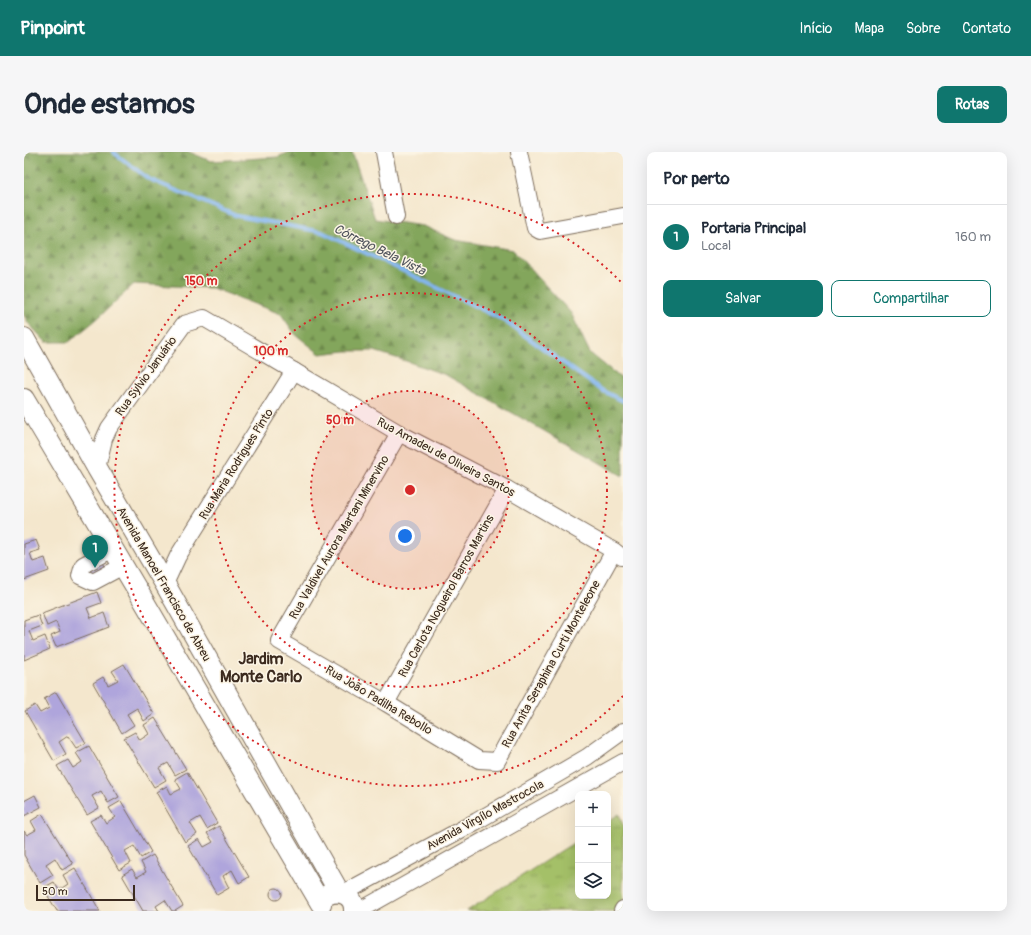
<!DOCTYPE html>
<html lang="pt">
<head>
<meta charset="utf-8">
<style>
	:root { --surface:#fff; --page:#f6f6f7; --text:#1f2937; --muted:#747a83; --line:#e0e1e3; --accent:#0f766e }
	body { margin:0; font-family:Pangolin,sans-serif; background:var(--page); color:var(--text) }
	.controls { position:absolute; right:12px; bottom:12px; display:grid; overflow:hidden; border-radius:8px; box-shadow:0 4px 16px #0002 }
	.controls button { width:36px; height:36px; display:grid; place-items:center; padding:0; border:0; border-bottom:1px solid var(--line); background:var(--surface); color:var(--text); font:20px sans-serif }
	.scale { position:absolute; left:12px; bottom:10px; width:99px; box-sizing:border-box; padding-left:4px; border:2px solid #3b2a1e; border-top:0; font-size:11px; line-height:14px; white-space:nowrap; color:#3b2a1e; -webkit-text-stroke:3px #fcf5e5; paint-order:stroke }
	.you { position:absolute; left:381px; top:384px; width:14px; height:14px; margin:-10px; border:3px solid #fff; border-radius:50%; background:#1a73e8; box-shadow:0 0 0 6px #1a73e833 }
	.badge { display:grid; place-items:center; width:26px; height:26px; border-radius:50%; background:var(--accent); color:#fff; font-size:13px; font-weight:700 }
	.pin { position:absolute; translate:-50% -33px; filter:drop-shadow(0 1px 2px #0008) }
	.pin::after { content:''; position:absolute; top:21px; width:14px; height:12px; background:inherit; clip-path:polygon(0 0,100% 0,50% 100%) }
	.list { margin:0; padding:0; list-style:none }
	h2 { display:flex; justify-content:space-between; align-items:center; height:52px; margin:0; padding:0 16px; font-size:17px }
	h2 small { font-size:13px; font-weight:400; color:var(--muted) }
	.list li { display:grid; grid-template-columns:26px 1fr auto; gap:12px; align-items:center; box-sizing:border-box; height:64px; padding:0 16px; border-top:1px solid var(--line) }
	.list b { display:block; font-size:15px; white-space:nowrap }
	.list p { margin:0; font-size:13px; white-space:nowrap; color:var(--muted) }
	.list em { font-size:13px; font-style:normal; color:var(--muted) }
	.actions { display:flex; gap:8px; padding:12px 16px }
	.actions a { flex:1; padding:9px 0; border:1px solid var(--accent); border-radius:8px; text-align:center; font-size:14px; color:var(--accent) }
	.actions .main { background:var(--accent); color:#fff }
	.icon { flex:none; width:22px; height:22px; fill:none; stroke:currentColor; stroke-width:2; stroke-linecap:round; stroke-linejoin:round }
	.map { position:relative; flex:none; width:599px; height:759px; overflow:hidden; border-radius:8px }
	header { display:flex; align-items:center; gap:24px; box-sizing:border-box; height:56px; padding:0 20px; background:var(--accent); color:#fff }
	header strong { font-size:19px }
	nav { display:flex; gap:22px; margin-inline-start:auto; font-size:14px }
	.intro { display:flex; align-items:center; justify-content:space-between; box-sizing:border-box; height:96px; padding:0 24px }
	h1 { margin:0; font-size:28px }
	.button { padding:10px 18px; border-radius:8px; background:var(--accent); color:#fff; font-size:14px; font-weight:700 }
	main { display:flex; gap:24px; padding:0 24px }
	aside { flex:1; background:var(--surface); border-radius:8px; box-shadow:0 4px 16px #0002 }
	.map>svg:first-child { display:block }
	.grass { fill:url(#grass-tufts); stroke:#707542 }
	.forest { fill:url(#forest-firs); stroke:#5f683d }
	.lines { fill:none; stroke-linecap:round; stroke-linejoin:round }
	.stream { stroke:#83b6f1; stroke-width:4 }
	.building { fill:#afa5dc }
	.minor-casing { stroke:#7c6c5b; stroke-width:18 }
	.major-casing { stroke:#7c6c5b; stroke-width:22 }
	.minor { stroke:#fff; stroke-width:16 }
	.major { stroke:#fff; stroke-width:20 }
	.ring { fill:none; stroke:#d62828; stroke-width:2; stroke-dasharray:2 4 }
	.labels { text-anchor:middle; stroke-width:3; stroke-linejoin:round; paint-order:stroke }
	.street-label { font-size:12px; fill:#3b2a1e; stroke:#fcf5e5 }
	.water-label { font-size:13px; font-style:italic; fill:#51545d; stroke:#fcf5e5 }
	.district-label { font-size:16px; font-weight:bold; fill:#3b2a1e; stroke:#fcf5e5 }
	.centre { fill:#d62828; stroke:#fcf5e5; stroke-width:2 }
	.ring-label { font-size:12px; text-anchor:middle; font-weight:bold; fill:#d62828; stroke:#fcf5e5; stroke-width:3; stroke-linejoin:round; paint-order:stroke }
</style>
</head>
<body>
<header>
<strong>Pinpoint</strong>
<nav><a>Início</a><a>Mapa</a><a>Sobre</a><a>Contato</a></nav>
</header>
<div class="intro"><h1>Onde estamos</h1><a class="button">Rotas</a></div>
<main>
<div class="map">
<svg width="599" height="759" viewBox="0 0 599 759">
	<defs>
		<pattern id="grass-tufts" width="24" height="20" patternUnits="userSpaceOnUse"><rect width="24" height="20" fill="#a4c067"/><path d="M3 7l-1-3M5 7V3M7 7l1-3M15 17l-1-3M17 17v-4M19 17l1-3" fill="none" stroke="#879c54"/></pattern>
		<pattern id="forest-firs" width="22" height="20" patternUnits="userSpaceOnUse"><rect width="22" height="20" fill="#83a65c"/><path d="M5 1l3.5 6h-7zM16 11l3.5 6h-7z" fill="#6c874b"/></pattern>
	</defs>
	<rect width="100%" height="100%" fill="#fcf5e5"/>
	<filter id="ink" filterUnits="userSpaceOnUse"><feTurbulence type="fractalNoise" baseFrequency=".025" numOctaves="2"/><feDisplacementMap in="SourceGraphic" scale="8" xChannelSelector="R" yChannelSelector="G"/><feConvolveMatrix kernelMatrix="1 2 1 2 8 2 1 2 1" color-interpolation-filters="sRGB"/></filter>
	<filter id="wash" filterUnits="userSpaceOnUse"><feTurbulence type="fractalNoise" baseFrequency=".012" numOctaves="4" result="noise"/><feDisplacementMap in="SourceGraphic" scale="16" xChannelSelector="R" yChannelSelector="G"/><feGaussianBlur stdDeviation="0.9" result="paint"/><feColorMatrix in="noise" values="0 0 0 0 0 0 0 0 0 0 0 0 0 0 0 0 0 1.4 0 .05"/><feComposite in="paint" operator="in"/></filter>
	<g filter="url(#wash)">
		<rect width="100%" height="100%" fill="#f4e7cd"/>
		<!-- grass -->
		<polygon class="grass" points="595,662 599,674 599,759 443,759 554,688 554,744 584,744 584,669"/>
		<!-- forest -->
		<polygon class="forest" points="0,0 165,0 187,9 254,5 265,0 328,0 351,67 399,74 431,88 489,98 547,161 566,201 599,228 599,324 422,223 385,210 350,199 322,199 296,202 271,182 257,162 188,136 110,132 73,167 45,190 22,190 4,171 0,163"/>
		<g class="lines">
			<!-- stream -->
			<polyline class="stream" points="89,0 125,27 213,64 298,80 375,117 479,168 579,239 599,249"/>
		</g>
		<g id="blocks">
			<!-- building -->
			<g class="building">
				<polygon points="12,388 16,398 6,401 9,410 21,406 25,419 0,428 0,392"/>
				<polygon points="77,407 82,416 64,426 59,417"/>
				<polygon points="73,440 77,451 63,456 67,466 80,461 85,475 32,495 27,484 36,480 32,470 23,474 18,461"/>
				<polygon points="14,463 18,474 5,479 9,489 21,484 26,497 0,508 0,468"/>
				<polygon points="100,512 130,562 120,569 113,556 103,562 110,573 98,581 69,531 79,525 84,533 94,528 88,519"/>
				<polygon points="32,540 62,591 52,596 44,584 35,590 42,602 30,609 1,559 11,553 16,561 25,556 20,547"/>
				<polygon points="131,566 162,617 151,623 144,611 135,616 142,628 130,635 100,586 111,580 116,588 125,582 120,573"/>
				<polygon points="65,594 95,645 84,651 77,639 68,644 75,656 63,663 33,614 44,608 49,616 58,610 52,601"/>
				<polygon points="163,620 193,671 183,677 176,665 166,671 173,682 161,690 132,640 143,634 147,642 157,637 151,627"/>
				<polygon points="11,643 17,655 0,664 0,649"/>
				<polygon points="97,649 127,700 117,706 110,694 101,699 107,711 95,718 66,669 77,663 82,671 91,665 85,656"/>
				<polygon points="18,662 49,712 38,718 31,706 22,712 29,723 16,731 0,703 0,679 3,683 12,678 7,669"/>
				<polygon points="195,674 225,725 215,731 208,718 199,724 205,736 193,743 164,694 175,687 180,695 189,690 183,681"/>
				<polygon points="129,703 159,754 151,759 148,759 141,748 132,754 135,759 119,759 98,723 108,717 113,725 122,720 117,710"/>
				<polygon points="51,716 76,759 33,759 19,736 30,730 35,738 44,732 39,723"/>
				<circle cx="252" cy="742" r="6"/>
			</g>
		</g>
	</g>
	<g filter="url(#ink)">
		<use href="#blocks" fill-opacity="0" stroke="#7c6c5b" stroke-width="1"/>
		<g class="lines">
			<defs>
				<g id="minor">
					<polyline points="360,0 372,65"/>
					<polyline points="495,0 511,76 516,79 599,64"/>
					<polyline points="375,281 255,489 362,551 455,608 473,609 590,399"/>
					<polyline points="73,316 80,287 85,276 160,172 180,166 375,281 483,337 590,399 598,405"/>
					<polyline points="89,397 59,413 56,424 69,430 99,414"/>
					<polyline points="141,432 154,404 270,219"/>
					<polyline points="362,551 483,337"/>
					<polyline points="318,741 329,736 453,669 563,605 599,579"/>
					<polyline points="335,759 599,610"/>
					<polyline points="598,759 599,757"/>
				</g>
				<g id="major">
					<polyline points="0,186 73,316 141,432 315,740"/>
					<polyline points="0,247 114,439 297,752"/>
					<path d="M 303,743 C 316,737 331,743 330,759"/>
				</g>
			</defs>
			<!-- minor casing -->
			<use href="#minor" class="minor-casing"/>
			<!-- major casing -->
			<use href="#major" class="major-casing"/>
			<!-- minor -->
			<use href="#minor" class="minor"/>
			<!-- major -->
			<use href="#major" class="major"/>
		</g>
	</g>
	<!-- distance rings -->
	<circle cx="386" cy="338" r="99" fill="#d62828" fill-opacity=".12"/>
	<g class="ring">
		<circle cx="386" cy="338" r="99"/>
		<circle cx="386" cy="338" r="197"/>
		<path d="M599 544A296 296 0 1 1 599 132"/>
	</g>
	<g class="labels">
		<!-- street labels -->
		<g class="street-label">
			<text transform="translate(122 224) rotate(-54)" y="4">Rua Sylvio Januário</text>
			<text transform="translate(422 305) rotate(28)" y="4">Rua Amadeu de Oliveira Santos</text>
			<text transform="translate(212 312) rotate(-58)" y="4">Rua Maria Rodrigues Pinto</text>
			<text transform="translate(315 385) rotate(-60)" y="4">Rua Valdivel Aurora Martani Minervino</text>
			<text transform="translate(140 432) rotate(60)" y="4">Avenida Manoel Francisco de Abreu</text>
			<text transform="translate(422 444) rotate(-61)" y="4">Rua Carlota Nogueirol Barros Martins</text>
			<text transform="translate(527 512) rotate(-61)" y="4">Rua Anita Seraphina Curti Monteleone</text>
			<text transform="translate(355 548) rotate(31)" y="4">Rua João Padilha Rebollo</text>
			<text transform="translate(461 663) rotate(-29)" y="4">Avenida Virgílo Mastrocola</text>
		</g>
		<!-- water labels -->
		<g class="water-label">
			<text transform="translate(356 97) rotate(26)" y="5">Córrego Bela Vista</text>
		</g>
		<!-- district labels -->
		<g class="district-label">
			<text x="237" y="512">Jardim<tspan x="237" dy="18">Monte Carlo</tspan></text>
		</g>
	</g>
	<circle cx="386" cy="338" r="6" class="centre"/>
	<g class="ring-label">
		<text x="177" y="133">150 m</text>
		<text x="247" y="203">100 m</text>
		<text x="316" y="272">50 m</text>
	</g>
</svg>
<div class="controls">
<button>+</button>
<button>−</button>
<button><svg class="icon" aria-label="layers" viewBox="0 0 24 24"><path d="M12 4l9 5-9 5-9-5zM3 14l9 5 9-5"/></svg></button>
</div>
<div class="scale">50 m</div>
<div class="you"></div>
<div class="pin badge" style="left:71px;top:416px">1</div>
</div>
<aside>
<h2>Por perto<small></small></h2>
<ul class="list">
<li><span class="badge">1</span><div><b>Portaria Principal</b><p>Local</p></div><em>160 m</em></li>
</ul>
<div class="actions"><a class="main">Salvar</a><a>Compartilhar</a></div>
</aside>
</main>
</body>
</html>
